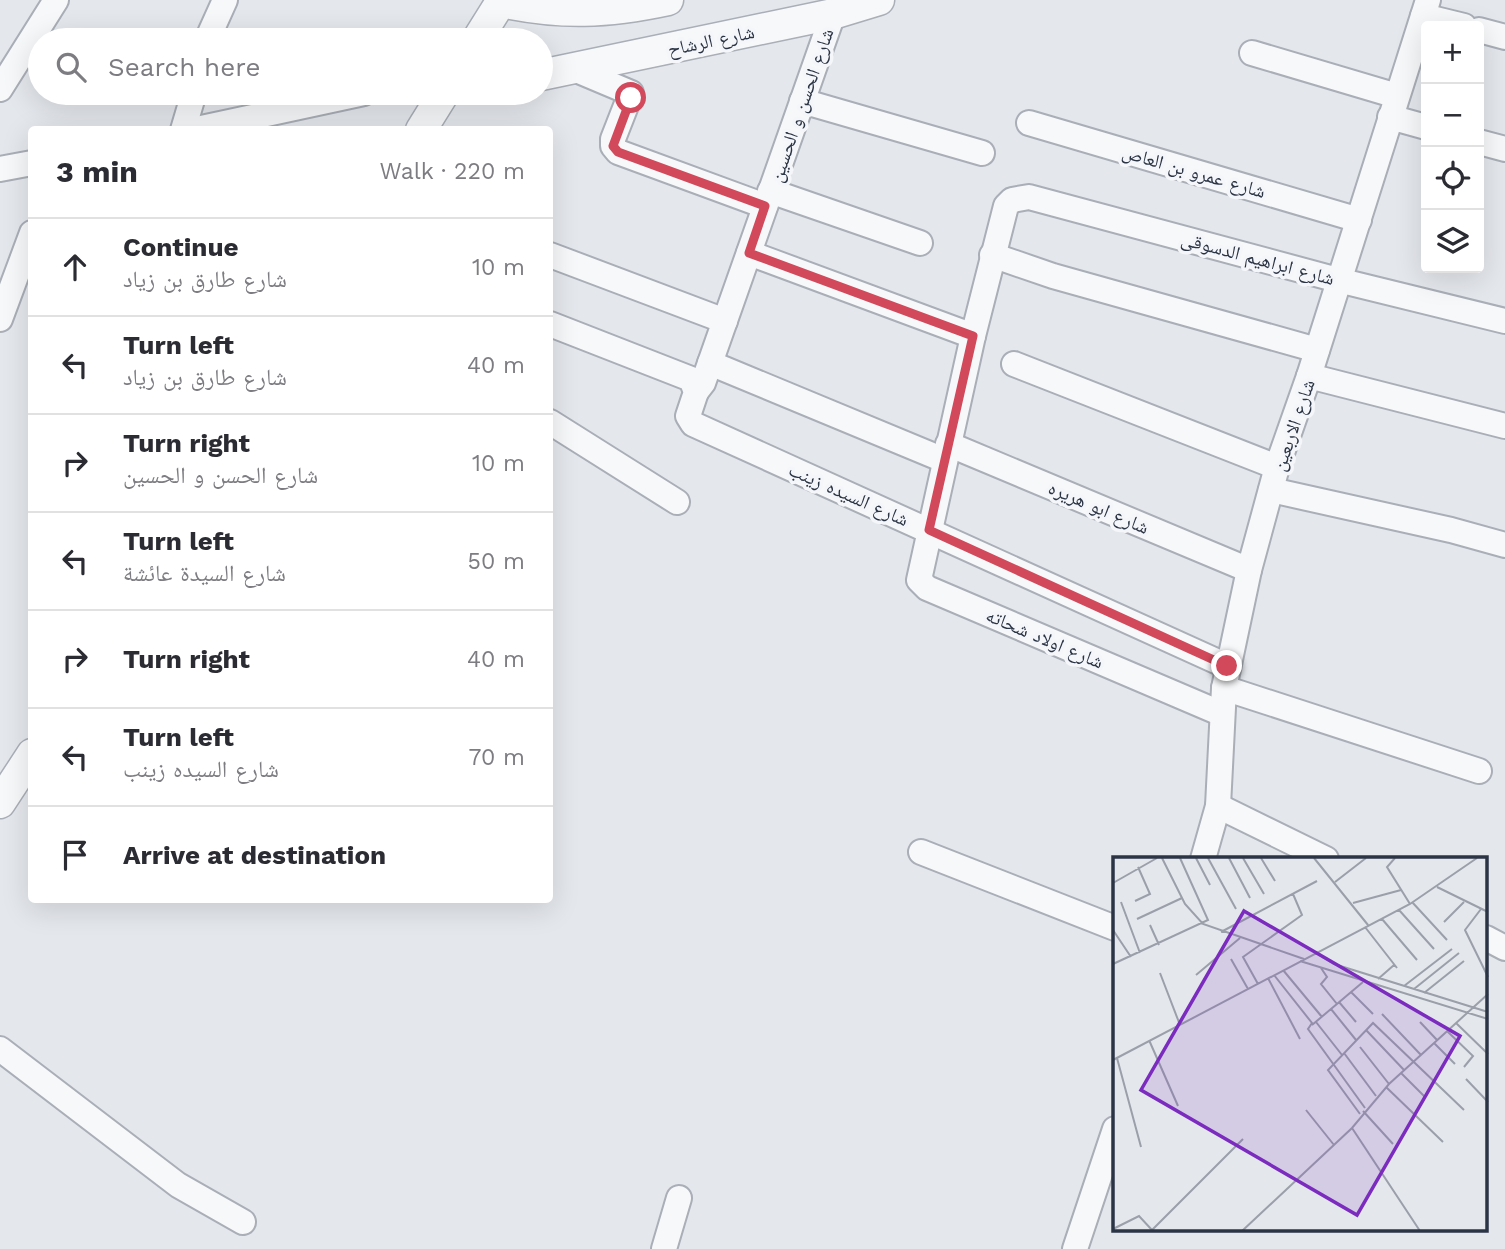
<!DOCTYPE html>
<html lang="en">
<head>
<meta charset="utf-8">
<style>
	:root { --surface:#fff; --page:#f2f2f3; --text:#2b2b33; --muted:#7c7c81; --line:#e1e1e2 }
	body { margin:0; font-family:"Work Sans","Noto Naskh Arabic",sans-serif; background:var(--page); color:var(--text) }
	.controls { position:absolute; right:21px; top:21px; display:grid; overflow:hidden; border-radius:7px; box-shadow:0 7px 28px #0002 }
	.controls button { width:63px; height:63px; display:grid; place-items:center; padding:0; border:0; border-bottom:2px solid var(--line); background:var(--surface); color:var(--text); font:35px sans-serif }
	.stop { position:absolute; width:21px; height:21px; margin:-16px; border:5px solid #d1495b; border-radius:50%; background:#fff }
	.stop.end { background:#d1495b; border-color:#fff; box-shadow:0 2px 7px #0008 }
	.list { margin:0; padding:0; list-style:none }
	h2 { display:flex; justify-content:space-between; align-items:center; height:91px; margin:0; padding:0 28px; font-size:30px }
	h2 small { font-size:23px; font-weight:400; color:var(--muted) }
	.list li { display:grid; grid-template-columns:46px 1fr auto; gap:21px; align-items:center; box-sizing:border-box; height:98px; padding:0 28px; border-top:2px solid var(--line) }
	.list b { display:block; font-size:26px; white-space:nowrap }
	.list p { margin:0; font-size:23px; white-space:nowrap; color:var(--muted) }
	.list em { font-size:23px; font-style:normal; color:var(--muted) }
	.icon { flex:none; width:38px; height:38px; fill:none; stroke:currentColor; stroke-width:2; stroke-linecap:round; stroke-linejoin:round }
	.map { position:relative; flex:none; width:1505px; height:1249px; overflow:hidden }
	.search { position:absolute; background:var(--surface); box-shadow:0 7px 28px #0002; left:28px; top:28px; width:525px; height:77px; display:flex; align-items:center; gap:18px; box-sizing:border-box; padding:0 24px; border-radius:38px; color:var(--muted); font-size:26px }
	.panel { position:absolute; background:var(--surface); box-shadow:0 7px 28px #0002; left:28px; top:126px; width:525px; height:777px; border-radius:7px }
	.map>svg:first-child { display:block }
	.lines { fill:none; stroke-linecap:round; stroke-linejoin:round }
	.minor-casing { stroke:#a9aeb7; stroke-width:28 }
	.tertiary-casing { stroke:#a9aeb7; stroke-width:33 }
	.minor { stroke:#f7f8fa; stroke-width:24 }
	.tertiary { stroke:#f7f8fa; stroke-width:30 }
	.route { stroke:#d1495b; stroke-width:9 }
	.labels { text-anchor:middle; stroke-width:7; stroke-linejoin:round; paint-order:stroke }
	.street-label { font-size:19px; fill:#2b3445; stroke:#f4f6f9 }
	.inset-road { fill:none; stroke:#9a9fa9; stroke-width:2 }
	.view { fill:#7b2cbf; fill-opacity:0.15; stroke:#7b2cbf; stroke-width:3.5 }
	.inset-edge { fill:none; stroke:#2b3445; stroke-width:3.5 }
</style>
</head>
<body>
<div class="map">
<svg width="1505" height="1249" viewBox="0 0 1505 1249">
	<rect width="100%" height="100%" fill="#e4e7ec"/>
	<g class="lines">
		<defs>
			<g id="minor">
				<polyline points="1423,16 1464,26"/>
				<polyline points="1479,30 1505,37"/>
				<polyline points="207,40 225,0"/>
				<polyline points="1252,53 1397,96"/>
				<polyline points="574,69 631,93 613,139 613,146 618,152 765,206"/>
				<polyline points="0,89 56,0"/>
				<polyline points="802,101 982,153"/>
				<polyline points="1390,117 1426,127"/>
				<polyline points="1029,123 1359,220"/>
				<polyline points="183,130 194,93"/>
				<polyline points="192,130 364,93"/>
				<polyline points="1479,142 1505,149"/>
				<polyline points="0,169 32,163"/>
				<polyline points="770,191 920,243"/>
				<polyline points="749,253 973,336"/>
				<polyline points="550,255 725,321"/>
				<polyline points="992,255 1053,276 1317,350"/>
				<polyline points="0,319 32,233"/>
				<polyline points="550,324 691,379 696,392 688,416 693,424 1227,666"/>
				<polyline points="710,363 944,460"/>
				<polyline points="1014,364 1277,467"/>
				<polyline points="1309,376 1505,426"/>
				<polyline points="696,392 703,383 833,14"/>
				<polyline points="550,422 677,502"/>
				<polyline points="948,444 1249,570"/>
				<polyline points="1271,490 1451,530 1505,545"/>
				<polyline points="1224,688 1479,771"/>
				<polyline points="1220,713 927,588 919,580 973,336 1006,206 1012,200 1029,197 1338,280 1505,321"/>
				<polyline points="1218,806 1326,859"/>
				<polyline points="921,852 1115,928"/>
				<polyline points="1203,859 1218,806 1224,688 1249,570 1277,467 1309,376 1428,0"/>
				<polyline points="1486,938 1505,948"/>
				<polyline points="0,1049 178,1185 243,1222"/>
				<polyline points="664,1249 679,1198"/>
				<polyline points="1075,1249 1115,1129"/>
			</g>
			<g id="tertiary">
				<path d="M 501,2 C 562,15 607,13 668,0"/>
				<polyline points="477,40 502,0"/>
				<polyline points="541,75 833,14 879,0"/>
				<polyline points="421,130 444,93"/>
				<polyline points="0,803 32,754"/>
			</g>
		</defs>
		<!-- minor casing -->
		<use href="#minor" class="minor-casing"/>
		<!-- tertiary casing -->
		<use href="#tertiary" class="tertiary-casing"/>
		<!-- minor -->
		<use href="#minor" class="minor"/>
		<!-- tertiary -->
		<use href="#tertiary" class="tertiary"/>
	</g>
	<g class="lines">
		<!-- route -->
		<polyline class="route" points="631,98 613,146 618,152 765,206 749,253 973,336 929,530 1227,666"/>
	</g>
	<g class="labels">
		<!-- street labels -->
		<g class="street-label">
			<text transform="translate(711 40) rotate(-12)" y="7">شارع الرشاح</text>
			<text transform="translate(801 105) rotate(-71)" y="7">شارع الحسن و الحسين</text>
			<text transform="translate(1194 171) rotate(16)" y="7">شارع عمرو بن العاص</text>
			<text transform="translate(1258 258) rotate(15)" y="7">شارع ابراهيم الدسوقى</text>
			<text transform="translate(1293 425) rotate(-71)" y="7">شارع الاربعين</text>
			<text transform="translate(849 494) rotate(24)" y="7">شارع السيده زينب</text>
			<text transform="translate(1099 507) rotate(23)" y="7">شارع ابو هريره</text>
			<text transform="translate(1045 638) rotate(23)" y="7">شارع اولاد شحاته</text>
		</g>
	</g>
	<!-- overview -->
	<g transform="translate(1113 857)">
		<rect width="374" height="374" fill="#e4e7ec"/>
		<path class="inset-road" d="M 49,1 L 72,47 L 90,67 L 191,102M 83,1 L 97,28M 95,1 L 123,52M 116,1 L 137,41M 130,1 L 151,37M 148,1 L 162,24M 201,1 L 255,68M 282,1 L 274,10 L 297,47M 222,25 L 253,1M 0,26 L 44,1M 324,30 L 375,55M 22,44 L 37,37 L 25,10M 8,45 L 27,96M 299,45 L 334,83M 240,46 L 288,33M 368,52 L 352,73 L 375,120M 286,53 L 321,92M 24,62 L 69,41M 269,62 L 304,103M 331,65 L 351,45M 37,68 L 46,88M 252,70 L 284,111M 0,73 L 18,100M 108,75 L 204,24M 203,96 L 221,107 L 375,155M 118,102 L 135,132M 187,104 L 375,162M 0,107 L 95,63 L 67,1M 208,111 L 214,120 L 208,127 L 224,147M 170,113 L 209,160M 47,116 L 67,168M 83,118 L 127,81M 161,118 L 199,166 L 195,172 L 252,251M 155,121 L 187,182M 265,122 L 281,108M 145,127 L 130,100 L 189,58 L 180,37M 291,129 L 339,92M 301,132 L 346,96M 238,135 L 260,157M 311,136 L 351,104M 226,145 L 243,165M 218,152 L 243,183M 269,157 L 308,198M 203,165 L 229,198M 307,165 L 324,183M 343,166 L 375,197M 199,168 L 250,125M 253,173 L 291,213M 334,174 L 360,199 L 351,210M 36,183 L 65,249M 321,186 L 342,207M 247,190 L 276,227M 231,196 L 263,239M 4,201 L 28,290M 0,203 L 297,47 L 364,1M 288,216 L 312,240M 353,222 L 375,245M 273,230 L 330,285M 193,253 L 221,288M 250,254 L 280,287M 247,257 L 215,213 L 260,166 L 351,253M 239,271 L 307,374M 0,372 L 26,359 L 39,373M 39,373 L 130,282M 129,374 L 239,271 L 276,227 L 375,137"/>
		<path class="view" d="M 131,54 L 347,179 L 244,358 L 28,233 Z"/>
		<rect width="374" height="374" class="inset-edge"/>
	</g>
</svg>
<div class="controls">
<button>+</button>
<button>−</button>
<button><svg class="icon" aria-label="locate" viewBox="0 0 24 24"><circle cx="12" cy="12" r="6"/><path d="M12 2v4M12 18v4M2 12h4M18 12h4"/></svg></button>
<button><svg class="icon" aria-label="layers" viewBox="0 0 24 24"><path d="M12 4l9 5-9 5-9-5zM3 14l9 5 9-5"/></svg></button>
</div>
<div class="stop" style="left:631px;top:98px"></div>
<div class="stop end" style="left:1227px;top:666px"></div>
<div class="search"><svg class="icon" aria-label="search" viewBox="0 0 24 24"><circle cx="10" cy="10" r="6"/><path d="M15 15l6 6"/></svg>Search here</div>
<section class="panel">
<h2>3 min<small>Walk · 220 m</small></h2>
<ul class="list">
<li><svg class="icon" aria-label="ahead" viewBox="0 0 24 24"><path d="M12 20V5M6 11l6-6 6 6"/></svg><div><b>Continue</b><p>شارع طارق بن زياد</p></div><em>10 m</em></li>
<li><svg class="icon" aria-label="left" viewBox="0 0 24 24"><path d="M17 20v-9H6M10 6l-5 5 5 5"/></svg><div><b>Turn left</b><p>شارع طارق بن زياد</p></div><em>40 m</em></li>
<li><svg class="icon" aria-label="right" viewBox="0 0 24 24"><path d="M7 20v-9h11M14 6l5 5-5 5"/></svg><div><b>Turn right</b><p>شارع الحسن و الحسين</p></div><em>10 m</em></li>
<li><svg class="icon" aria-label="left" viewBox="0 0 24 24"><path d="M17 20v-9H6M10 6l-5 5 5 5"/></svg><div><b>Turn left</b><p>شارع السيدة عائشة</p></div><em>50 m</em></li>
<li><svg class="icon" aria-label="right" viewBox="0 0 24 24"><path d="M7 20v-9h11M14 6l5 5-5 5"/></svg><div><b>Turn right</b></div><em>40 m</em></li>
<li><svg class="icon" aria-label="left" viewBox="0 0 24 24"><path d="M17 20v-9H6M10 6l-5 5 5 5"/></svg><div><b>Turn left</b><p>شارع السيده زينب</p></div><em>70 m</em></li>
<li><svg class="icon" aria-label="arrive" viewBox="0 0 24 24"><path d="M6 21V4h12l-3 4 3 4H6"/></svg><div><b>Arrive at destination</b></div></li>
</ul>
</section>
</div>
</body>
</html>
